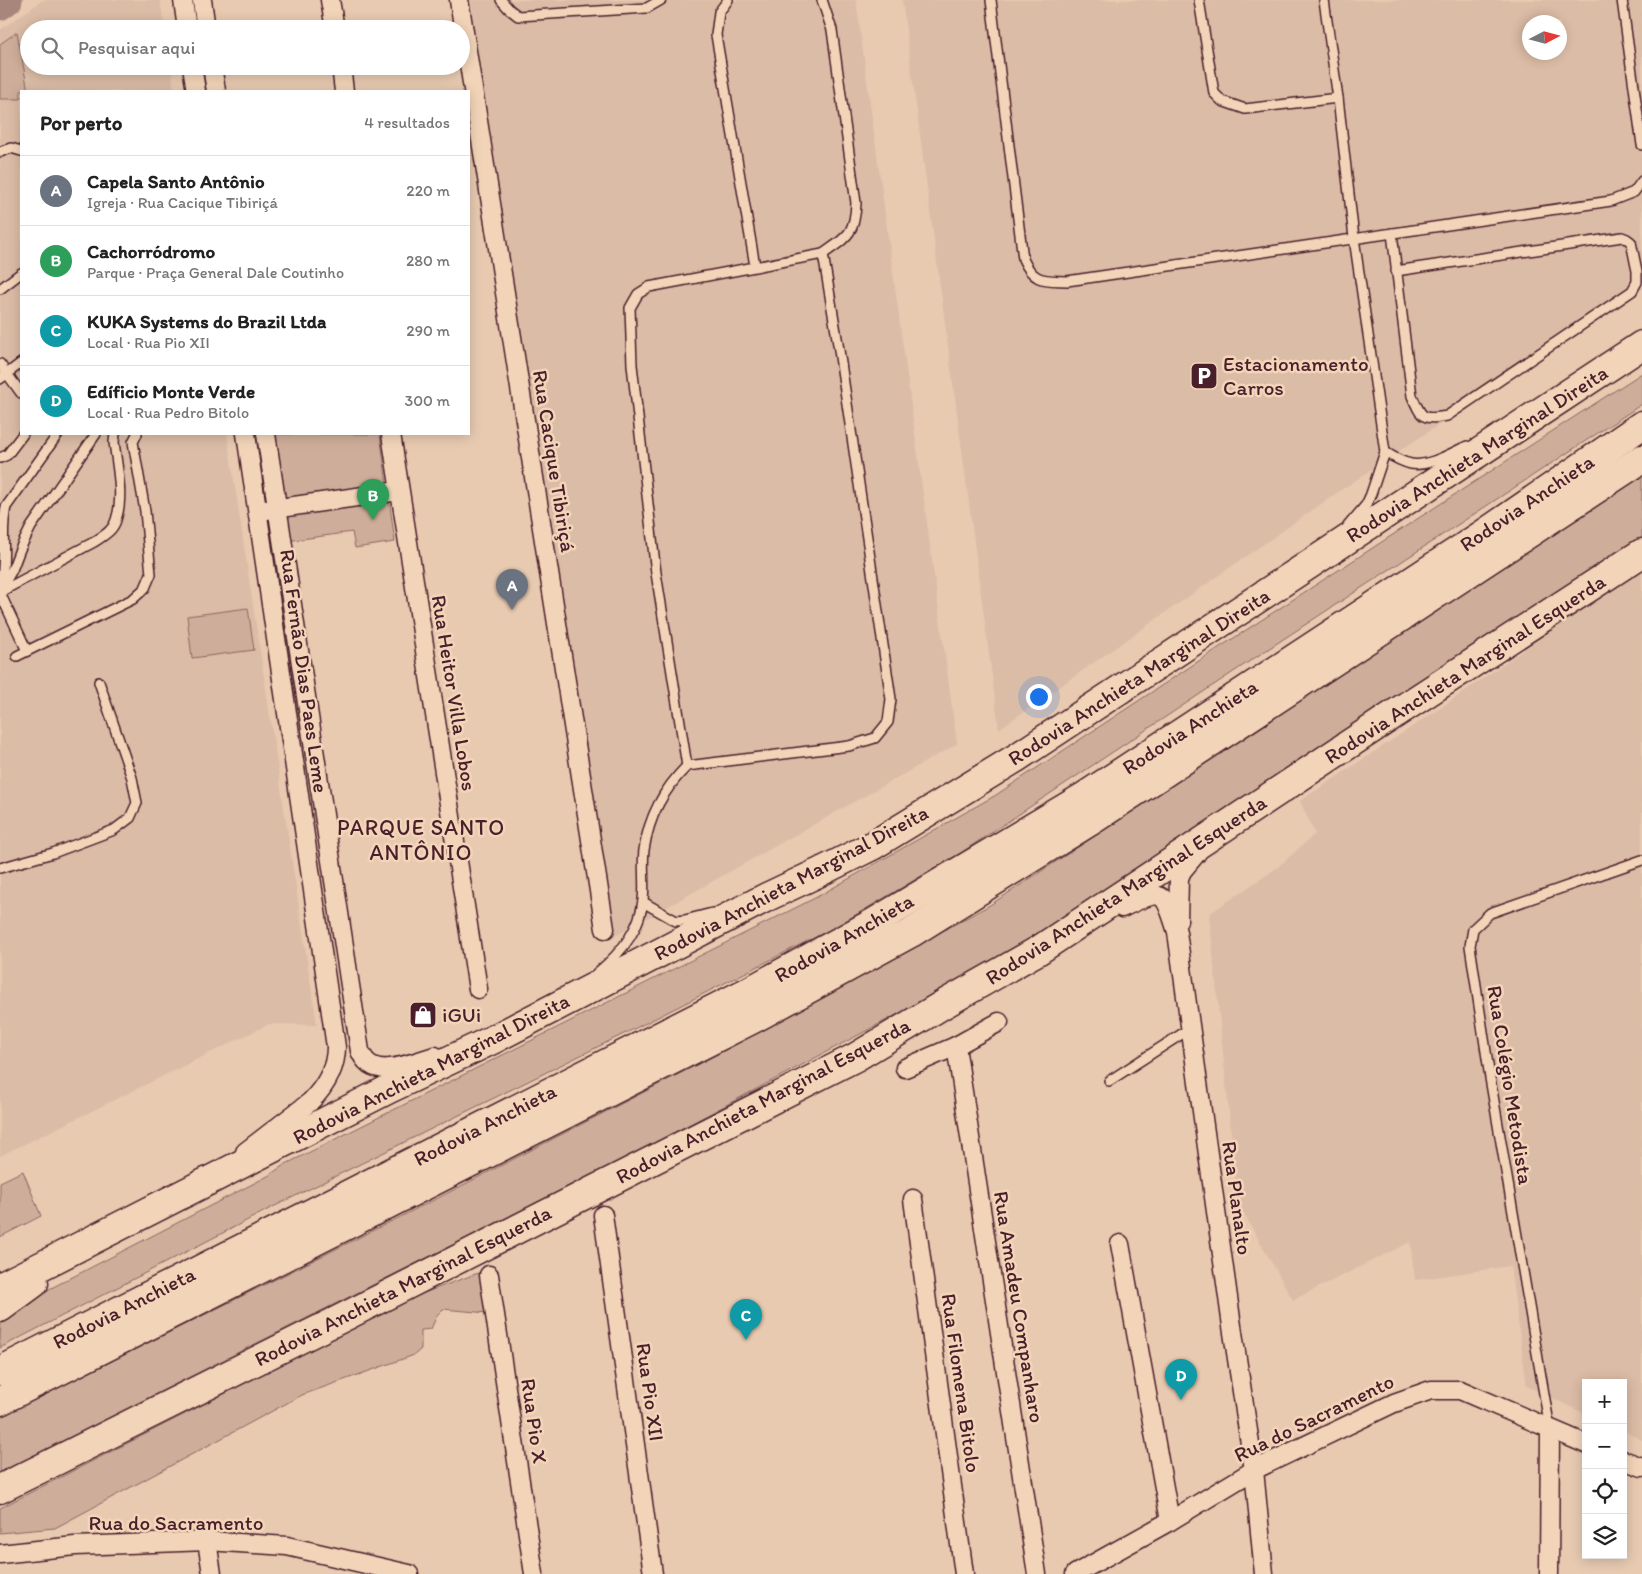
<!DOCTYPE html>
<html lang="pt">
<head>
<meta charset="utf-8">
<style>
	:root { --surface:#fff; --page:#f2f2f2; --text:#222; --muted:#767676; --line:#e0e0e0; --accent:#4a1f2b }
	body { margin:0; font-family:Itim,sans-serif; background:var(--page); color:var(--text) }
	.controls { position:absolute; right:15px; bottom:15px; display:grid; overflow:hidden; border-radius:0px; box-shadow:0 2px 12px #0003 }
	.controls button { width:45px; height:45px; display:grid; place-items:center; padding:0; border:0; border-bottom:1px solid var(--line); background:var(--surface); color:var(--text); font:25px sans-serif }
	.compass { position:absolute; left:1522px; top:15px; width:45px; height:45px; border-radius:50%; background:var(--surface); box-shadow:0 2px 12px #0003; rotate:84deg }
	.you { position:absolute; left:1038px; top:696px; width:18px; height:18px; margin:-12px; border:4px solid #fff; border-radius:50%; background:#1a73e8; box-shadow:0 0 0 8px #1a73e833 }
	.badge { display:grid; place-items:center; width:32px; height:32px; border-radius:50%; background:var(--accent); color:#fff; font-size:16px; font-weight:700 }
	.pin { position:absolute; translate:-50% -41px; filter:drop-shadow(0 1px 2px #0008) }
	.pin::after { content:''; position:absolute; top:26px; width:18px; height:15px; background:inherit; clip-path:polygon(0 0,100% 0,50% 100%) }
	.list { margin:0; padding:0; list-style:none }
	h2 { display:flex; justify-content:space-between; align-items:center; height:65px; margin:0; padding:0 20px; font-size:21px }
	h2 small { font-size:16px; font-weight:400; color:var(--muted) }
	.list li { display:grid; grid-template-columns:32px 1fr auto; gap:15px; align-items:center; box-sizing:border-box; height:70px; padding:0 20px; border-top:1px solid var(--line) }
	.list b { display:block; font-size:19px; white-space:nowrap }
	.list p { margin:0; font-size:16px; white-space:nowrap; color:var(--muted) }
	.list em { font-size:16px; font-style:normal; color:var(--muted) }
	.icon { flex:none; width:28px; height:28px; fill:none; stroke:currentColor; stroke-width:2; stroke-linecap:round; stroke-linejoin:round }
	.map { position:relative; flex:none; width:1642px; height:1574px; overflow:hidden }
	.search { position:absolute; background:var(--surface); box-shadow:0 2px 12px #0003; left:20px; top:20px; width:450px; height:55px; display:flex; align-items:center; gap:12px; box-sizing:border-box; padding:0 18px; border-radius:28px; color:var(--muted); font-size:19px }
	.panel { position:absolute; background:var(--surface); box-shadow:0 2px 12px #0003; left:20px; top:90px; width:450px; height:345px; border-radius:0px }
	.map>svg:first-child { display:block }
	.built { fill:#dbbca6; fill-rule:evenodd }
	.green { fill:#ceae9a; stroke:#8c6662 }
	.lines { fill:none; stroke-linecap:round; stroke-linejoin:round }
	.river { stroke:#a9867b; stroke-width:29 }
	.lane-casing { stroke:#4a1f2b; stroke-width:12 }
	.street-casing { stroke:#4a1f2b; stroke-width:21 }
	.highway-casing { stroke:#4a1f2b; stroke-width:31 }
	.lane { stroke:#f2d5b9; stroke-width:9 }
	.street { stroke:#f2d5b9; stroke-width:18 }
	.highway { stroke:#f2d5b9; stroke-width:28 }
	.labels { text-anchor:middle; stroke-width:5; stroke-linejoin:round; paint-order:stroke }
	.poi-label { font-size:21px; fill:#4a1f2b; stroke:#f2d5b9; text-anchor:start }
	.street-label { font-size:21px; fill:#4a1f2b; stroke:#f2d5b9 }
	.neighbourhood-label { font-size:22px; letter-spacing:1px; fill:#4a1f2b; stroke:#f2d5b9 }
</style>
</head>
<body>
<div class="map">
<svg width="1642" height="1574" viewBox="0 0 1642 1574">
	<rect width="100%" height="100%" fill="#e8cab1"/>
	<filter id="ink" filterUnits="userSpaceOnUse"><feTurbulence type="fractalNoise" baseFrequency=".02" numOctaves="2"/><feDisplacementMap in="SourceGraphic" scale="10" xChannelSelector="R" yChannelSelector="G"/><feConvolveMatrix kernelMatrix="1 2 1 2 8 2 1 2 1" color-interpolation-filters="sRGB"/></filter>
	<g filter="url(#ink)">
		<!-- built -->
		<g class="built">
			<polygon points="43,0 160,0 165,29 29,29 29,66 171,66 174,91 21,91 21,434 227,434 317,1025 269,1024 0,1156 0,30"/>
			<polygon points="470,0 856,0 957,744 610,939"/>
			<path d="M 902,0 L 1642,0 L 1642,289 L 1341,490 L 999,729 ZM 1530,22 L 1560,22 L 1560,52 L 1530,52 Z"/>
			<polygon points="1642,570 1642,1440 1623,1431 1623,1383 1586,1383 1586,1414 1527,1386 1510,1266 1415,1280 1410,1242 1293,1300 1238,1203 1209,914 1278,867 1315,834 1300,801 1445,705 1579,611"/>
		</g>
		<!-- green -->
		<g class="green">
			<polygon points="17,32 28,91 21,91 21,99 0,99 0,44"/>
			<polygon points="1642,373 1642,404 1259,655 962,852 835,927 646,1023 273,1207 0,1348 1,1314 268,1176 284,1165 815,898 996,795 1220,647"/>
			<polygon points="272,434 380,434 395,542 355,548 352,532 287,541"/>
			<polygon points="1642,476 1642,538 1079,910 985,968 628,1157 0,1472 0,1417 440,1197 718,1054 990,905"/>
			<polygon points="248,608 254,650 192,658 187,616"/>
			<polygon points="23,1171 41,1216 0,1237 0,1182"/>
			<polygon points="481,1272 488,1313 443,1309 437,1315 431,1329 421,1330 421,1349 414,1355 302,1395 55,1528 0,1533 0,1508 421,1294"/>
		</g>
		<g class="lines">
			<!-- river -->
			<polyline class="river" points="0,6 8,0"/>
			<defs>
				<g id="lane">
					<polyline points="501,0 509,9 518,16 647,8 661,0"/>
					<polyline points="728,0 719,12 716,35 755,266"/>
					<path d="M 991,0 L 1023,259 C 1034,283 1044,280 1067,281 L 1611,201 L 1634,192 L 1642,181"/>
					<polyline points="1199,0 1214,93 1222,101 1245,109 1338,98"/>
					<polyline points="1324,0 1338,98 1354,238 1385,452 1371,494 1366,505 1348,526"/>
					<polyline points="1622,0 1642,145"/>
					<polyline points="0,152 11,148 21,151"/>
					<path d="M 1392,233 L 1412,396 C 1422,419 1423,420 1447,416 L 1632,291 L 1637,282 L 1637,271 L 1631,242 L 1627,239 L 1622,237 L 1396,271"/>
					<polyline points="0,289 21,273"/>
					<polyline points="0,364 21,393"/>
					<polyline points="0,379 21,363"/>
					<path d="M 1385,452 C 1393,457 1401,462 1411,464 C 1429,467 1451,453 1467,446"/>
					<polyline points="0,458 7,455 23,434"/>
					<path d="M 1,584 C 7,558 0,532 6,507 L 58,434"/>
					<polyline points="0,591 12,570 20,549 31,527 96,434"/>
					<path d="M 0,592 L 94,542 C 103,536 113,531 116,520 C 124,497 117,466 114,442 L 115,434"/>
					<polyline points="0,593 27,651"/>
					<polyline points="17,656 133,599 145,588 151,574 145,511 133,442 137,434"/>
					<path d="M 687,766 L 656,573 L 632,365 L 630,308 L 638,294 L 649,287 L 823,254 C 847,237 855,234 856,203 L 832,30 L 822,0"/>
					<polyline points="0,868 53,853 114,830 130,818 137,803 132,778 99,682"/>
					<polyline points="643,902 676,921 685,920 712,913"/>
					<path d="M 597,973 C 619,955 640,931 643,900 C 645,884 642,867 644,850 C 649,816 663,790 687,766 L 849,746 L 875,738 L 888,722 L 891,699 L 839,350 L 823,254"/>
					<polyline points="1109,1081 1191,1028"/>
					<polyline points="1550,1429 1490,1078 1470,946 1473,929 1490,913 1642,860"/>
				</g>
				<g id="street">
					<polyline points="183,0 187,29"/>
					<polyline points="202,0 206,29"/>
					<polyline points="330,0 335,29"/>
					<polyline points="459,0 605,929"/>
					<polyline points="192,66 196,91"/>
					<polyline points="212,66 216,91"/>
					<polyline points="341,66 344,91"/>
					<path d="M 266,434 L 360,1051 C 363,1058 366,1063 373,1066 C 388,1074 420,1060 435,1056"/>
					<polyline points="391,434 478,989"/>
					<polyline points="266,510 399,491"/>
					<path d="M 1122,908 C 1163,888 1164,889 1177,932 L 1232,1326 L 1254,1470 L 1264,1574"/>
					<polyline points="1178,921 1179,878 1182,871 1197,853"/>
					<polyline points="956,1046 1037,1574"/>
					<polyline points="905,1068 956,1046 999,1022"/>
					<path d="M 245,1152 L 310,1102 C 326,1086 336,1069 336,1047 L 246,434"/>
					<polyline points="913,1199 964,1574"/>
					<polyline points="603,1215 653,1574"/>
					<polyline points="1120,1244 1170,1521"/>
					<polyline points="489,1275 534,1574"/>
					<polyline points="1623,1460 1642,1467"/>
					<polyline points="207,1541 212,1574"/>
					<polyline points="0,1554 75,1546 207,1541 287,1546 409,1574"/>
					<polyline points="1075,1574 1170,1521 1254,1470 1394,1403 1431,1390 1460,1390 1586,1444"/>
					<polyline points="1549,1574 1550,1429"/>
				</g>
				<g id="highway">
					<polyline points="0,1287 391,1088 494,1039 767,897 818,873 872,846 1016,758 1642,345"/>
					<polyline points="0,1308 34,1283"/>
					<polyline points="0,1371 751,990 873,923 1085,796 1485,533 1642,425"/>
					<polyline points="0,1401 757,1017 911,933 1097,817 1642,459"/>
					<polyline points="0,1489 342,1318 856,1057 944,1004 1039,950 1396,713 1642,553"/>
				</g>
			</defs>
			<!-- lane casing -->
			<use href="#lane" class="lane-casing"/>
			<!-- street casing -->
			<use href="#street" class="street-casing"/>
			<!-- highway casing -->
			<use href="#highway" class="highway-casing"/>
			<!-- lane -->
			<use href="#lane" class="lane"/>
			<!-- street -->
			<use href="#street" class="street"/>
			<!-- highway -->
			<use href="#highway" class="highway"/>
		</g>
	</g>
	<!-- icons -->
	<defs>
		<symbol id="parking-square" viewBox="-11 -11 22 22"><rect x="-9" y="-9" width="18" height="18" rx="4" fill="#4a1f2b" stroke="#f2d5b9"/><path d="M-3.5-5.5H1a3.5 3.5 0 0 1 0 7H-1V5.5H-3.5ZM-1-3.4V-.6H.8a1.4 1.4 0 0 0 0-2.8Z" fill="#fff"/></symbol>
		<symbol id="shop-square" viewBox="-11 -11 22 22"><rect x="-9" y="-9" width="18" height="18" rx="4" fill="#4a1f2b" stroke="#f2d5b9"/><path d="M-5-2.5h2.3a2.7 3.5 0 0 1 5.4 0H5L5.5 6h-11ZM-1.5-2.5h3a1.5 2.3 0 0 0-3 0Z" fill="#fff"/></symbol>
	</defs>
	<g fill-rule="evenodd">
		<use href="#parking-square" x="1188" y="360" width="32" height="32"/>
		<use href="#shop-square" x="407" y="999" width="32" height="32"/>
	</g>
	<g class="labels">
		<!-- poi labels -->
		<g class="poi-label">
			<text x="1223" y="371">Estacionamento<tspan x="1223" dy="24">Carros</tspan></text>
			<text x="442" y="1022">iGUi</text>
		</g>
		<!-- street labels -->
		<g class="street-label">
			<text transform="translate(1477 454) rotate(-33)" y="7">Rodovia Anchieta Marginal Direita</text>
			<text transform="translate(554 461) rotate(81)" y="7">Rua Cacique Tibiriçá</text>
			<text transform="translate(1527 503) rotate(-34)" y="7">Rodovia Anchieta</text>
			<text transform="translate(1465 669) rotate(-33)" y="7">Rodovia Anchieta Marginal Esquerda</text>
			<text transform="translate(304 671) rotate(82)" y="7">Rua Fernão Dias Paes Leme</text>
			<text transform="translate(1139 677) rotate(-33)" y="7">Rodovia Anchieta Marginal Direita</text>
			<text transform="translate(454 693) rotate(81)" y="7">Rua Heitor Villa Lobos</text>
			<text transform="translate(1190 727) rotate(-33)" y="7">Rodovia Anchieta</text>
			<text transform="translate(791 883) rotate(-28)" y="7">Rodovia Anchieta Marginal Direita</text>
			<text transform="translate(1126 890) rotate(-33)" y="7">Rodovia Anchieta Marginal Esquerda</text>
			<text transform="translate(844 938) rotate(-30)" y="7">Rodovia Anchieta</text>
			<text transform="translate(431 1069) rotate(-27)" y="7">Rodovia Anchieta Marginal Direita</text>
			<text transform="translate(1510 1085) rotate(81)" y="7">Rua Colégio Metodista</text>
			<text transform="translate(763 1101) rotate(-28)" y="7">Rodovia Anchieta Marginal Esquerda</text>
			<text transform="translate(485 1125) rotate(-27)" y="7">Rodovia Anchieta</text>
			<text transform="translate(1237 1198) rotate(82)" y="7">Rua Planalto</text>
			<text transform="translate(403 1286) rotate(-27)" y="7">Rodovia Anchieta Marginal Esquerda</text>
			<text transform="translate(1019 1307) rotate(81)" y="7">Rua Amadeu Companharo</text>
			<text transform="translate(124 1308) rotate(-27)" y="7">Rodovia Anchieta</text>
			<text transform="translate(961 1383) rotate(82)" y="7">Rua Filomena Bitolo</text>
			<text transform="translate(650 1392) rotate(82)" y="7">Rua Pio XII</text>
			<text transform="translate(1314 1418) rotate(-26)" y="7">Rua do Sacramento</text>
			<text transform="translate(534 1421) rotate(82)" y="7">Rua Pio X</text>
			<text x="176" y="1530">Rua do Sacramento</text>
		</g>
		<!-- neighbourhood labels -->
		<g class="neighbourhood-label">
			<text x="421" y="835">PARQUE SANTO<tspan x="421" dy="25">ANTÔNIO</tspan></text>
		</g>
	</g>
</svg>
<div class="controls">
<button>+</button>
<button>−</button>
<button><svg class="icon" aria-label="locate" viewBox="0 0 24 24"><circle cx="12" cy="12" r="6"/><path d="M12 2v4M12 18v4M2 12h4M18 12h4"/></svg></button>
<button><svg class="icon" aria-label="layers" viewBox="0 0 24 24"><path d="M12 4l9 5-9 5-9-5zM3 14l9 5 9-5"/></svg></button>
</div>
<svg class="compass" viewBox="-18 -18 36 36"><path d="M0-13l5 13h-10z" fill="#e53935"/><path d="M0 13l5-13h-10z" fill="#767676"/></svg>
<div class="you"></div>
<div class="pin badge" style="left:512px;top:610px;background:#6b7280">A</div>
<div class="pin badge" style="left:373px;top:520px;background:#2e9e5b">B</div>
<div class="pin badge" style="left:746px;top:1340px;background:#0f9aa8">C</div>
<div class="pin badge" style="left:1181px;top:1400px;background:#0f9aa8">D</div>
<div class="search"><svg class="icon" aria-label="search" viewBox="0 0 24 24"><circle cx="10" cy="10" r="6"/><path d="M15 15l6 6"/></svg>Pesquisar aqui</div>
<section class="panel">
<h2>Por perto<small>4 resultados</small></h2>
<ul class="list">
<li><span class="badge" style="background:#6b7280">A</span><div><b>Capela Santo Antônio</b><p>Igreja · Rua Cacique Tibiriçá</p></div><em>220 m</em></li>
<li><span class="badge" style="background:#2e9e5b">B</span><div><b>Cachorródromo</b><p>Parque · Praça General Dale Coutinho</p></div><em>280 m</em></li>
<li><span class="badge" style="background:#0f9aa8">C</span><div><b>KUKA Systems do Brazil Ltda</b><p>Local · Rua Pio XII</p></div><em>290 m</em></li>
<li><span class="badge" style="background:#0f9aa8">D</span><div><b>Edíficio Monte Verde</b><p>Local · Rua Pedro Bitolo</p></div><em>300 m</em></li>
</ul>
</section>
</div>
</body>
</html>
